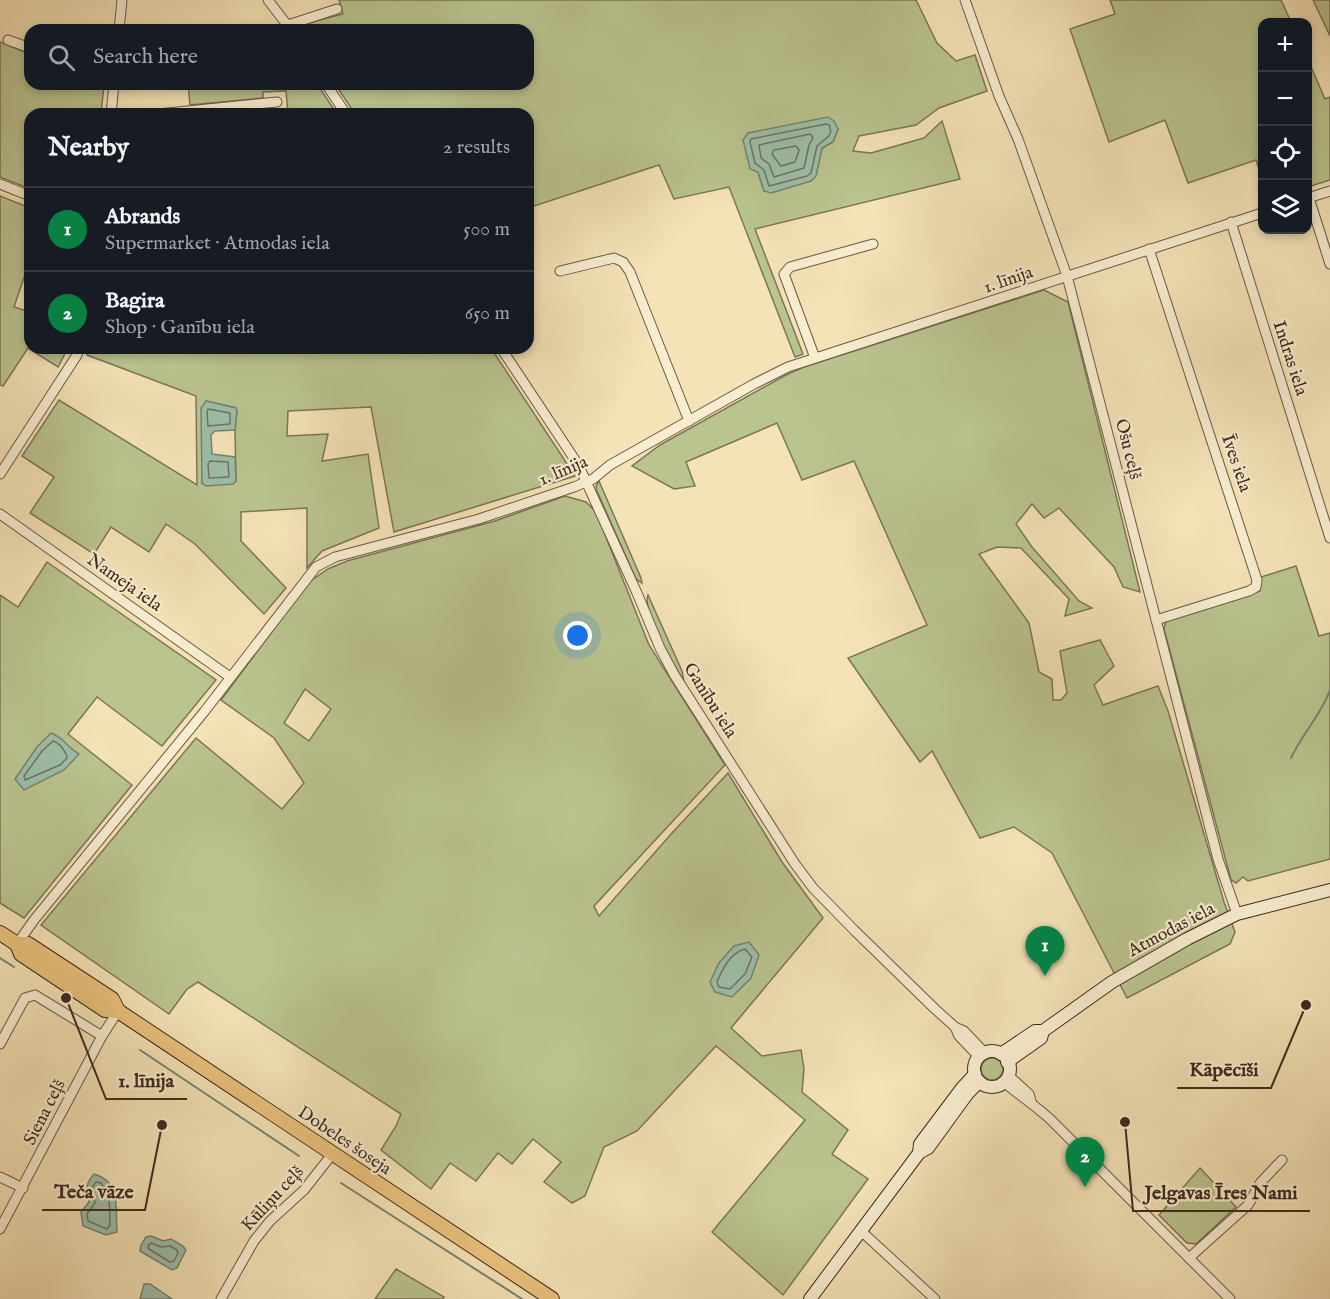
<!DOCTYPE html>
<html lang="en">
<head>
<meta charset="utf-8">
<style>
	:root { --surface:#171b24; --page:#242831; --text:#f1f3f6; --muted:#9ea1a6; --line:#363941; --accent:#0b8043 }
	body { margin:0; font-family:"IM FELL English",serif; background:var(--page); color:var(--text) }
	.controls { position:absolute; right:18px; top:18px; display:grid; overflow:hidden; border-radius:12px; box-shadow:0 3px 9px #0003 }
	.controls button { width:54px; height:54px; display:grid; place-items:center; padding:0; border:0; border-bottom:2px solid var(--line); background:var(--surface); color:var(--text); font:30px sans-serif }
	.you { position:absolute; left:578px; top:636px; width:21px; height:21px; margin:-15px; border:4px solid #fff; border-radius:50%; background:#1a73e8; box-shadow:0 0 0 9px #1a73e833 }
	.badge { display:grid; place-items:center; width:39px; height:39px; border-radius:50%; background:var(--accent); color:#fff; font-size:20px; font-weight:700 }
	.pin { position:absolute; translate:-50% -50px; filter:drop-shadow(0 2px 3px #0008) }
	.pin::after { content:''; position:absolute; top:32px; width:21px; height:18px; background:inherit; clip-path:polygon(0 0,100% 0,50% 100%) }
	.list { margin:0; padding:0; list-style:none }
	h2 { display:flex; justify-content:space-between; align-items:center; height:78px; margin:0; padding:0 24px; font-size:26px }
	h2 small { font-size:20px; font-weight:400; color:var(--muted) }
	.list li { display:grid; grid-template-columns:39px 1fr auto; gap:18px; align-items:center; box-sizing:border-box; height:84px; padding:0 24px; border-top:2px solid var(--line) }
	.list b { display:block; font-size:22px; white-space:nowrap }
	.list p { margin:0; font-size:20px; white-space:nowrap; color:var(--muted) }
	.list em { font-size:20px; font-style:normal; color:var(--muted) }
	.icon { flex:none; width:33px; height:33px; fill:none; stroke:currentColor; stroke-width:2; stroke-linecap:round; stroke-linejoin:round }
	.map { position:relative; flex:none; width:1330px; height:1299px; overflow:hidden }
	.search { position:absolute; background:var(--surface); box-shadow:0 3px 9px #0003; left:24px; top:24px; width:510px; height:66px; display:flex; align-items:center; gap:15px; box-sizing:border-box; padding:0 21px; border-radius:18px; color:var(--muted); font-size:22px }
	.panel { position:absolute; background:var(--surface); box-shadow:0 3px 9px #0003; left:24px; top:108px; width:510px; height:246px; border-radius:18px }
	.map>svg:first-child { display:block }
	.green { fill:#bac48f; stroke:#7c7656; stroke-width:1.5; fill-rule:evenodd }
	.water { fill:#9dbfa8; stroke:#778371; stroke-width:1.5 }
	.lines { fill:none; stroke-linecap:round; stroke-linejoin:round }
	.shore { stroke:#6e7463; stroke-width:1.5 }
	.stream { stroke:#778371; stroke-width:2 }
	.minor-casing { stroke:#6c5844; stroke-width:11 }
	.secondary-casing { stroke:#3e291e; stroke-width:14 }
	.primary-casing { stroke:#3e291e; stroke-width:16 }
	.minor { stroke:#f8edd0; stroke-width:9 }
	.secondary { stroke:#f8edd0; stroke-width:12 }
	.primary { stroke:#eac27c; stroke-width:14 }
	.labels { text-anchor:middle; stroke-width:4.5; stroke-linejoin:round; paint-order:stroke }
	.street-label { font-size:18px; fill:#3e291e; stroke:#f8edd0 }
	.leader { fill:none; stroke:#3e291e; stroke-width:2 }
	.callout-dot { fill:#3e291e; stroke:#f8edd0; stroke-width:2 }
	.callout-label { font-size:20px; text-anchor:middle; font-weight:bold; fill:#3e291e; stroke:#f8edd0; stroke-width:4.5; stroke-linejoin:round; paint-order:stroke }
</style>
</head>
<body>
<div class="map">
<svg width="1330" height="1299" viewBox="0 0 1330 1299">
	<rect width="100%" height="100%" fill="#f4e3b7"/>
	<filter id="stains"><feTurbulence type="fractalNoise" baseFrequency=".00333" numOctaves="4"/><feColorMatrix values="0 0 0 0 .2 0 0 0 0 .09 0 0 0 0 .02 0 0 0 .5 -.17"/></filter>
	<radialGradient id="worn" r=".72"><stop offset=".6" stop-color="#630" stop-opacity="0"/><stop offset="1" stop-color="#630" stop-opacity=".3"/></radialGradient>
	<!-- green -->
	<g class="green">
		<path d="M 339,0 L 916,0 L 937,43 L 956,61 L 975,55 L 987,91 L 939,108 L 916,125 L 859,136 L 853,151 L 871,153 L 924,138 L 942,121 L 960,179 L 755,229 L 803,354 L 795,357 L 729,187 L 674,199 L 659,165 L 528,208 L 528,114 L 355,114 L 335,84 L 528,84 L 528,30 L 300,30 L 297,26 L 343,14 ZM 838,129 L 833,142 L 822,148 L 816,175 L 764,191 L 758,172 Z"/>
		<polygon points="1110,0 1281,0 1291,22 1262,22 1262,178 1256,160 1188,183 1165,120 1109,142 1070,29 1115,14"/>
		<polygon points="1313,0 1330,0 1330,36"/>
		<polygon points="0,42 30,54 30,84 104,84 101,114 30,114 30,189 0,177"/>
		<polygon points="1308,60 1325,99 1330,97 1330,180 1308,187"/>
		<polygon points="188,84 317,84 337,114 288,114 286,91 263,92 263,98 190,105"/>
		<polygon points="0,196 30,208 30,260 14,307 30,312 30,348 68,348 58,367 28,348 3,386 0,385"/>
		<polygon points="1044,290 1068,302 1140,592 1123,587 1114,567 1059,508 1044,518 1032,504 1016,524 1032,547 1079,601 1092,608 1065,616 1069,599 1021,548 997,547 979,554 1029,623 1039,672 1052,679 1053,700 1061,700 1067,693 1060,651 1100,640 1114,666 1094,685 1103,705 1158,686 1168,711 1224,902 1235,932 1230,944 1127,998 1052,853 1014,827 980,838 932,751 920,762 848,658 927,625 854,461 802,480 777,423 686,462 695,486 674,489 632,466 660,445 786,375 804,367"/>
		<path d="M 91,348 L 491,348 L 575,476 L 394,532 L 371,407 L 288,411 L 287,436 L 328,434 L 322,461 L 368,454 L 379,528 L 322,551 L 307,568 L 307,508 L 241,512 L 241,541 L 286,588 L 264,614 L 195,544 L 166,524 L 149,552 L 111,527 L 94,554 L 30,513 L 54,477 L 22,456 L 59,400 L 197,485 L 196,396 L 87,355 ZM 206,401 L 236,408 L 237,411 L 235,430 L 236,481 L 202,483 Z"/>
		<polygon points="599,481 641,578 642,583 636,579 597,491 596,486"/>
		<path d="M 565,496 L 586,502 L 596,512 L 649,645 L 725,765 L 594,906 L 599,916 L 672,833 L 728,773 L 782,862 L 823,918 L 731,1028 L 762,1056 L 801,1050 L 804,1069 L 802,1092 L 848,1130 L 832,1154 L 868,1179 L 783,1295 L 712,1232 L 805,1120 L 716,1046 L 637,1131 L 604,1147 L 585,1196 L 572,1203 L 544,1182 L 561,1162 L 533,1139 L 512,1164 L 498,1153 L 476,1181 L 450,1163 L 431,1189 L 381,1150 L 396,1126 L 401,1114 L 198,982 L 187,989 L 169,1014 L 41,925 L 196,738 L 282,809 L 304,783 L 274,738 L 221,700 L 309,582 L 328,569 L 347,561 L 495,521 ZM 305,689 L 331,709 L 309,741 L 284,723 Z"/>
		<polygon points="47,562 216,680 162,746 97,697 68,734 132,785 24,918 0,903 0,595 18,607"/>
		<polygon points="1296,566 1319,636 1330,633 1330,859 1248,881 1243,877 1236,883 1231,880 1164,629 1166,620 1260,591 1261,577"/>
		<path d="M 648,595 L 682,671 L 684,682 C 674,667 642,611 648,595 Z"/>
		<circle cx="992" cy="1069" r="11"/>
		<polygon points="1200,1168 1236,1207 1196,1244 1187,1243 1159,1215"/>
		<polygon points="396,1269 444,1297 443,1299 375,1299"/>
	</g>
	<!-- water -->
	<g class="water">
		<polygon points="828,117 834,121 838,129 833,142 822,148 816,176 811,181 771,193 764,191 758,172 750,169 743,140 748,133"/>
		<polygon points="206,401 236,408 237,411 235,430 215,431 211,435 212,454 235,457 236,481 233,484 206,486 202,483 201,408"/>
		<path d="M 51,733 C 65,738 66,747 79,754 L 64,770 L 24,790 L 15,779 L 37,747 Z"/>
		<polygon points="749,942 759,955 751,978 732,997 715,992 710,982 719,963 734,946"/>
		<path d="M 94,1174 C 122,1182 115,1208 117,1232 L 106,1235 L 83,1226 L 81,1212 L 89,1202 C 86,1190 85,1184 94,1174 Z"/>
		<polygon points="151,1236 163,1241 171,1239 183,1246 186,1250 177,1268 172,1270 140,1251 141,1245 146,1237"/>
		<polygon points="144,1284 150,1284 172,1299 140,1299"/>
	</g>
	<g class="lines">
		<!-- shore -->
		<g class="shore">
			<path d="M 826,124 L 829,125 C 835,137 823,139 817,146 L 811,173 L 807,176 L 769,186 L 764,170 L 755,163 L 750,142 L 751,139 Z"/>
			<polygon points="810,134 813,138 809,145 804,168 774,177 769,164 761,158 759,145"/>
			<polygon points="796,146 799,150 795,162 781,166 772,154 774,150"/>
			<polygon points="208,409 230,413 230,424 208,426 207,412"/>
			<polygon points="210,461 228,462 229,477 209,478 208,464"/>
			<path d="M 53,741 C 59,742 67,753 67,758 L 60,765 L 25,780 L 24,776 L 42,751 Z"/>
			<path d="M 745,949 L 752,957 L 745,974 L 730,989 L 719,987 L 717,982 C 723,968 730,953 745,949 Z"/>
			<path d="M 96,1182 L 101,1183 C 112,1197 109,1209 110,1225 L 107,1229 L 88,1221 L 87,1214 L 95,1203 C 94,1195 89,1188 96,1182 Z"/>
			<polygon points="151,1243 161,1247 170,1246 177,1250 178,1253 174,1261 170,1262 149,1249 148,1246"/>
		</g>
		<!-- stream -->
		<g class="stream">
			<path d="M 1291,758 C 1302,734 1321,715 1330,690"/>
			<polyline points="0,958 14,967"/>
			<polyline points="140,1050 299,1156"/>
			<polyline points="341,1183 522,1299"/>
		</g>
		<defs>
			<g id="minor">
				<polyline points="268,0 291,30"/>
				<polyline points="965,0 999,96 1018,139 1067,276 1218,859 1237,914"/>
				<polyline points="288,25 337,9"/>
				<polyline points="119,30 122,0"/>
				<polyline points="8,40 30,48"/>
				<polyline points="326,84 346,114"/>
				<polyline points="111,114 114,84"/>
				<polyline points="158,114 277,102"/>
				<polyline points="0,184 30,196"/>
				<polyline points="1308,198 1330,191"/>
				<polyline points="1309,198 1330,264"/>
				<polyline points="1231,222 1330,538"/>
				<polyline points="1149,249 1257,580 1256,587 1249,591 1156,620"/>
				<polyline points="560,271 614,258 623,262 630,272 689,421"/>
				<polyline points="501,348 579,466 637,593 660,648 675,676 795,864 813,888 854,930 935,1009 955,1027 964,1031 985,1053"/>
				<polyline points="815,358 784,274 790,267 873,244"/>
				<polyline points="0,474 77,355 79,348"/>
				<polyline points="0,514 230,677"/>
				<polyline points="17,944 34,920 204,712 316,567 335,557 479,519 574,487 593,479 610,465 754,384 788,367 1262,213"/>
				<polyline points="955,1027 959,1036 979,1057"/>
				<polyline points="0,1044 25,998 35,995 102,1036"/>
				<polyline points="1008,1075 1029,1094 1031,1101"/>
				<path d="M 1004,1082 C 1019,1095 1035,1105 1050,1119 L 1230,1299"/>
				<polyline points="0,1177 23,1188"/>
				<polyline points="0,1229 102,1036 118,1011"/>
				<polyline points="860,1230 935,1299"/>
				<polyline points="1189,1258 1248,1205 1261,1182 1282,1160"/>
				<polyline points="221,1299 254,1241 270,1221 304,1190 333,1153"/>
			</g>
			<g id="secondary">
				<circle cx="992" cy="1069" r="18"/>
				<polyline points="1001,1054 1035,1031 1043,1031"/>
				<polyline points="1007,1062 1041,1038 1043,1031 1112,982 1187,939 1237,914 1330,890"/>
				<polyline points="919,1153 920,1144 962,1088 975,1074"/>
				<polyline points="810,1299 919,1153 928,1148 968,1093 979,1082"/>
			</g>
			<g id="primary">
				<polyline points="0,933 17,944 28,944 112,999 118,1011"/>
				<polyline points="17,944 21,954 105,1010 118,1011 552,1299"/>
			</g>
		</defs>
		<!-- minor casing -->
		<use href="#minor" class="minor-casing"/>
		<!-- secondary casing -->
		<use href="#secondary" class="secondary-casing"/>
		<!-- primary casing -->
		<use href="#primary" class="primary-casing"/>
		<!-- minor -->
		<use href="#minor" class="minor"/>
		<!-- secondary -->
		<use href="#secondary" class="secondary"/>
		<!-- primary -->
		<use href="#primary" class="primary"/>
	</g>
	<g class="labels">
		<!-- street labels -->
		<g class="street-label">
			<text transform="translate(1008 279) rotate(-19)" y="6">1. līnija</text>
			<text transform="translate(1291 358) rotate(72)" y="6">Indras iela</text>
			<text transform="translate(1129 449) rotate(76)" y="6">Ošu ceļš</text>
			<text transform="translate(1237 463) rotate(71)" y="6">Īves iela</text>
			<text transform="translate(563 470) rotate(-23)" y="6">1. līnija</text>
			<text transform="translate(125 582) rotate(35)" y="6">Nameja iela</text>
			<text transform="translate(711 700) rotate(58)" y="6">Ganību iela</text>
			<text transform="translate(1171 929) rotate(-28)" y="6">Atmodas iela</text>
			<text transform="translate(44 1112) rotate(-63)" y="6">Siena ceļš</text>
			<text transform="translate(345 1140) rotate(34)" y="6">Dobeles šoseja</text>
			<text transform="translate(272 1198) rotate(-47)" y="6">Kūliņu ceļš</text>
		</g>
	</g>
	<!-- callouts -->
	<path class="leader" d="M1306 1005L1271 1088H1177M66 998L106 1099H187M162 1125L145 1210H42M1125 1122L1133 1211H1310"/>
	<g class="callout-dot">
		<circle cx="1306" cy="1005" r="6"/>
		<circle cx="66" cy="998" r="6"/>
		<circle cx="162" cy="1125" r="6"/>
		<circle cx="1125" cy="1122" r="6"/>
	</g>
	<g class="callout-label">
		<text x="1224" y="1076">Kāpēcīši</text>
		<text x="146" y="1087">1. līnija</text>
		<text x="94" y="1198">Teča vāze</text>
		<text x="1221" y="1199">Jelgavas Īres Nami</text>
	</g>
	<rect width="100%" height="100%" filter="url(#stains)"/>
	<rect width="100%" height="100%" fill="url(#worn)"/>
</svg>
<div class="controls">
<button>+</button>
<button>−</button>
<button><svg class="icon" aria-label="locate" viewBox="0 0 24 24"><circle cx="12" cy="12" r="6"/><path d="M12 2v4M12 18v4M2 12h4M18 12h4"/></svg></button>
<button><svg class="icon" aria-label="layers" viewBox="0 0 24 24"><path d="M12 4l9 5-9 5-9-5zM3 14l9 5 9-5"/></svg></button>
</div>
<div class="you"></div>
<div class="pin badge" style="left:1045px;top:976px">1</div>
<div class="pin badge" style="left:1085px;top:1187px">2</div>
<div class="search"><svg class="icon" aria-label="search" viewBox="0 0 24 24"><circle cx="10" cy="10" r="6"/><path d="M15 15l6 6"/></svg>Search here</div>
<section class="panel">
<h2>Nearby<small>2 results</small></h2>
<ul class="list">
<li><span class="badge">1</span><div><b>Abrands</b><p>Supermarket · Atmodas iela</p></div><em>500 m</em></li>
<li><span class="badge">2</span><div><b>Bagira</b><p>Shop · Ganību iela</p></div><em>650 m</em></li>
</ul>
</section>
</div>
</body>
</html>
